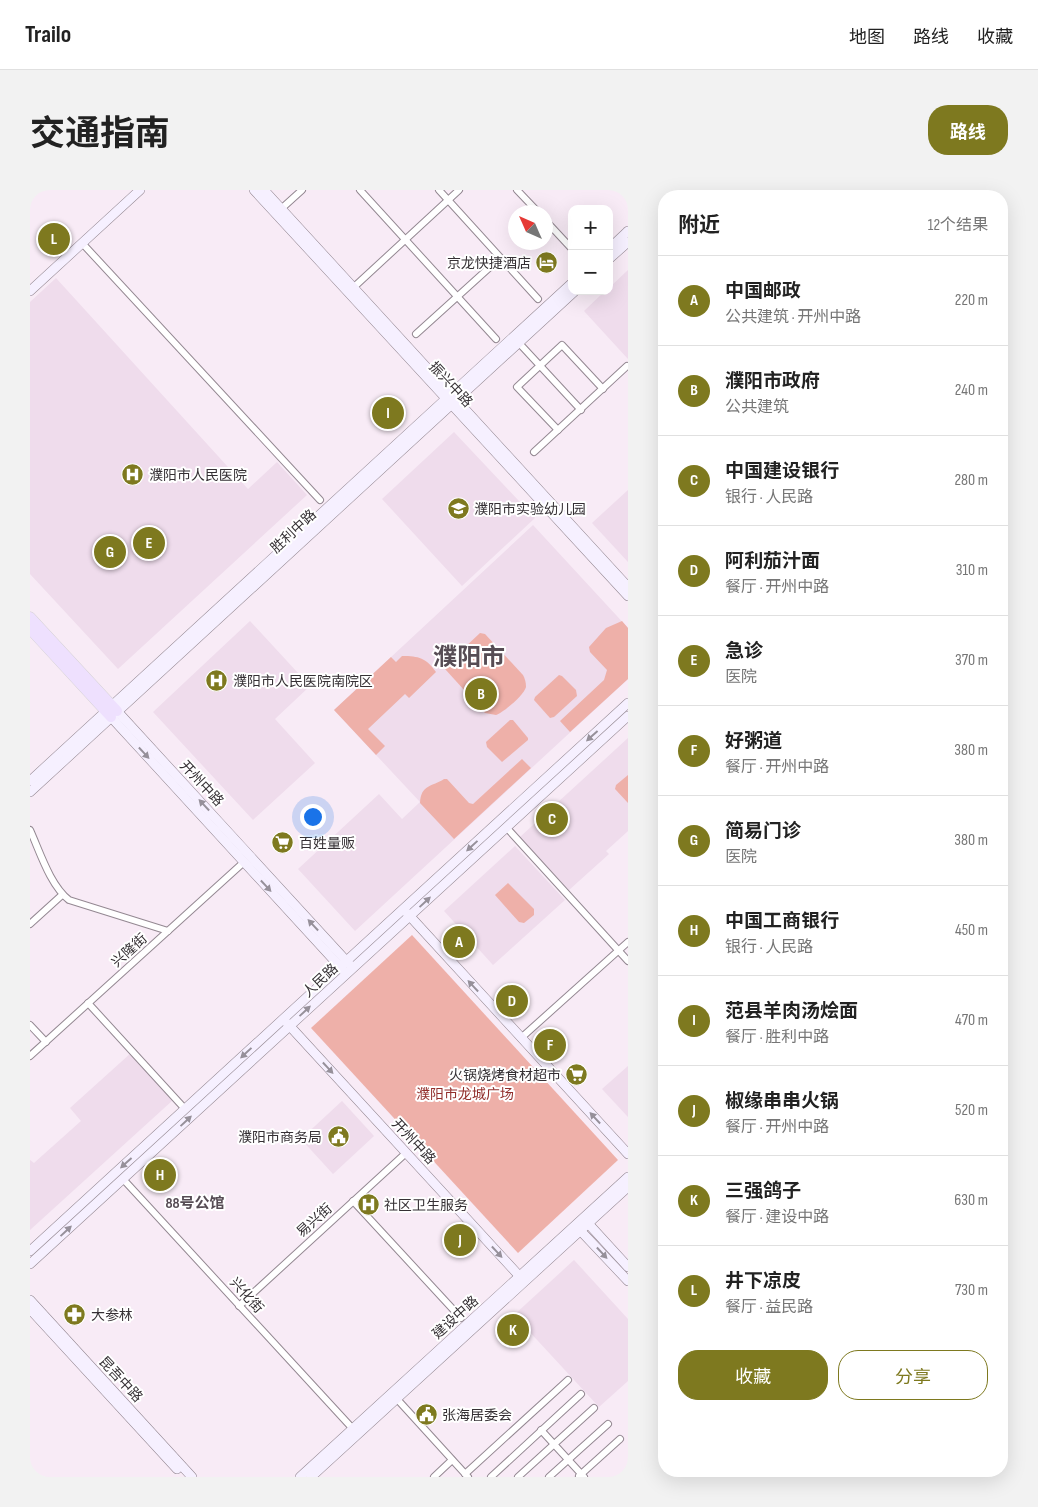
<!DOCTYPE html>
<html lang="zh">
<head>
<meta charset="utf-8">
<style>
	:root { --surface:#fff; --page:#f2f2f2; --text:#222; --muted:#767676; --line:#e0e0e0; --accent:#7e791f }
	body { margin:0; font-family:"Sofia Sans Condensed","Noto Sans SC",sans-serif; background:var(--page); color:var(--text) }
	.controls { position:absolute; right:15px; top:15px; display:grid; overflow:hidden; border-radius:10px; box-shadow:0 5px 20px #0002 }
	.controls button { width:45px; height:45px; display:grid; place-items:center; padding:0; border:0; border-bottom:1px solid var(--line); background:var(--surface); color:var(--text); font:25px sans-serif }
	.compass { position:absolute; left:478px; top:15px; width:45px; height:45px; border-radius:50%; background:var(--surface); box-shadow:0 5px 20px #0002; rotate:315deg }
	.you { position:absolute; left:282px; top:626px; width:18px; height:18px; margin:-12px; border:4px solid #fff; border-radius:50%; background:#1a73e8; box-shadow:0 0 0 8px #1a73e833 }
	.badge { display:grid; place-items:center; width:32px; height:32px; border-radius:50%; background:var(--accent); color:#fff; font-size:16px; font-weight:700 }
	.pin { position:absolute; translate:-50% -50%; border:2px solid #fff; box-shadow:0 1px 5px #0006 }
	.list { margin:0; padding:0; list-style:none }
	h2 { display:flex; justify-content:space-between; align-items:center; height:65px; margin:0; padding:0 20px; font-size:21px }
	h2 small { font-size:16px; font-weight:400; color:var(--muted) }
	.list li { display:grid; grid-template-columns:32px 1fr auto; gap:15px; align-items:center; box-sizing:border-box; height:90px; padding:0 20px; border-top:1px solid var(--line) }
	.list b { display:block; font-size:19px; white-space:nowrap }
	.list p { margin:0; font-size:16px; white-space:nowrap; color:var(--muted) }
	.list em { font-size:16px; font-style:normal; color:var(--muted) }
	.actions { display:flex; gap:10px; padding:15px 20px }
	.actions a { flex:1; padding:11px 0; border:1px solid var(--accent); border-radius:20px; text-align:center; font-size:18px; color:var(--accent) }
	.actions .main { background:var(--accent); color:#fff }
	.map { position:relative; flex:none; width:598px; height:1287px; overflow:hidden; border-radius:20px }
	header { display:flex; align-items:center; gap:30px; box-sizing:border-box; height:70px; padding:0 25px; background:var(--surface); border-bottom:1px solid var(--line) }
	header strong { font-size:24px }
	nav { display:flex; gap:28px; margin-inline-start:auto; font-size:18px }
	.intro { display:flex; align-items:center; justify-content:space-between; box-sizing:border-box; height:120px; padding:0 30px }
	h1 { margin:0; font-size:35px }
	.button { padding:12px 22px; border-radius:20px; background:var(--accent); color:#fff; font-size:18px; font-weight:700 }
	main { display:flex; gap:30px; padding:0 30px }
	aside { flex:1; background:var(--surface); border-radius:20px; box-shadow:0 5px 20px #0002 }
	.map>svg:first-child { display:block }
	.built { fill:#efdcec }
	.green { fill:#eeb0a9 }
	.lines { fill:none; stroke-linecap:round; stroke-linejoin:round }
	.street-casing { stroke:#948892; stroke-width:8 }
	.secondary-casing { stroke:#948892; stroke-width:10 }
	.primary-casing { stroke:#d3d1d2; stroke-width:11 }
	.street { stroke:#fff; stroke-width:6 }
	.secondary { stroke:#f6f0ff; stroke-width:9 }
	.primary { stroke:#eee0fe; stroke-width:10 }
	.oneway { fill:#96909a }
	.labels { text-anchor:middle; stroke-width:4; stroke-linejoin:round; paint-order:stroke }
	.poi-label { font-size:14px; fill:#353034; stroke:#fff; text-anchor:start }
	.street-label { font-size:14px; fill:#353034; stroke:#fff }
	.park-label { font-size:14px; fill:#922f2c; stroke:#fff }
	.neighbourhood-label { font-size:15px; font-weight:bold; fill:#564c54; stroke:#fff }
	.town-label { font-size:24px; font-weight:bold; fill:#564c54; stroke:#fff }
</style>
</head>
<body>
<header>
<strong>Trailo</strong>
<nav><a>地图</a><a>路线</a><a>收藏</a></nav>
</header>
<div class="intro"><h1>交通指南</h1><a class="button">路线</a></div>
<main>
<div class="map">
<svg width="598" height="1287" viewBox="0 0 598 1287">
	<rect width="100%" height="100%" fill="#f8ebf6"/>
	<!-- built -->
	<g class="built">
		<polygon points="598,80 598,169 554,121 575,101 579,101 579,98"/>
		<polygon points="26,88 218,299 247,272 277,305 88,479 0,384 0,112"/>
		<polygon points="424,242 505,328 432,396 352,309"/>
		<polygon points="598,300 598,372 562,333"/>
		<polygon points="503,335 598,438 598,489 325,741 268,679 349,604 372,629 390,612 304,520"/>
		<polygon points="220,431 280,496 245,529 285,573 223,630 123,522"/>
		<polygon points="598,548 598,641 576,661 579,664 539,700 490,647"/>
		<polygon points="485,656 535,710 463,775 414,721"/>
		<polygon points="101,863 143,910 0,1040 0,970 4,973 51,931 40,918"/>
		<polygon points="598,876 598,927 572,899"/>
		<polygon points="312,911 344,946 303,984 271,949"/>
		<polygon points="544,1070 598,1129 598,1191 569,1217 484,1125"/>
	</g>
	<!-- green -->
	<g class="green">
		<polygon points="592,431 598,438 598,489 540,542 530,531 574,490 577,480 560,462 559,457 576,438"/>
		<path d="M 450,443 L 455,444 L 493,485 C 495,489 496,492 496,497 C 494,505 474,522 466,525 L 455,523 L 415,479 L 416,475 Z"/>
		<path d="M 372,466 C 389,466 396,468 406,482 L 379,508 L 375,504 L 338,539 L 355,556 L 346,565 L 304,520 L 361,467 L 366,472 Z"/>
		<polygon points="529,485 532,486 546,500 547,506 524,527 520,528 504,510 505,507"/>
		<polygon points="480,530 483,530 498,548 498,550 472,572 457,557 456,552"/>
		<path d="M 492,569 L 501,578 L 424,649 L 390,613 C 391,594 402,597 414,589 L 417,589 L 439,613 L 443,614 Z"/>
		<polygon points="598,585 598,613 585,599 586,595"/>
		<polygon points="478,693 504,719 504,725 494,733 489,732 465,705"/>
		<polygon points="382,745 588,970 488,1063 281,838"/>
	</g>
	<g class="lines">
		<defs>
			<g id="street">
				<polyline points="330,0 466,149"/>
				<polyline points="409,0 508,109"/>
				<polyline points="487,0 508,22"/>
				<polyline points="251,19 272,0"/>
				<polyline points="516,31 542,59"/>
				<polyline points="52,53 290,310"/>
				<polyline points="324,97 429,0"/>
				<polyline points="386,144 470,68"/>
				<polyline points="489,153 551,220"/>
				<polyline points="528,240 487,197 532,155 573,199"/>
				<polyline points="504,262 597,176"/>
				<polyline points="476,637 598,771"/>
				<path d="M 0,640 C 10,662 20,695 39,710 L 138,741"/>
				<polyline points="0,734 32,705"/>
				<polyline points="58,813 155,919"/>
				<polyline points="0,835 16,852"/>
				<polyline points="491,848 598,752"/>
				<polyline points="0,866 214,672"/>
				<polyline points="93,989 323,1239"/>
				<polyline points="323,1011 431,1128"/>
				<polyline points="209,1116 376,963"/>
				<polyline points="367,1209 438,1287"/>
				<polyline points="511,1240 554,1287"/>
				<polyline points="435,1284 538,1190"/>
				<polyline points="549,1286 590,1249"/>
				<polyline points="404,1287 422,1270"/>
				<polyline points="461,1287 551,1204"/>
				<polyline points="488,1287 564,1218"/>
				<polyline points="519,1287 578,1234"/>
			</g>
			<g id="secondary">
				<polyline points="224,0 598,406"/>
				<polyline points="234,0 598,397"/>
				<polyline points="579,59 598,41"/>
				<polyline points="579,69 598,52"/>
				<polyline points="0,101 110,0"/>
				<polyline points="87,521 320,775"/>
				<polyline points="81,527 314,781"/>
				<polyline points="0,591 542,93"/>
				<polyline points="0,602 545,101"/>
				<polyline points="377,723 598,964"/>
				<polyline points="257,833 493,1090"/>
				<polyline points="555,1030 598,1077"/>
				<polyline points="547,1037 598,1091"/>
				<polyline points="0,1061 598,513"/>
				<polyline points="0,1074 598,526"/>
				<polyline points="0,1110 162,1287"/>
				<polyline points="0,1119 147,1279"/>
				<polyline points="270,1287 598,987"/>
				<polyline points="281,1287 598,997"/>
			</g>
			<g id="primary">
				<polyline points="0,427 87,521"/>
				<polyline points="0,439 81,527"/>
			</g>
		</defs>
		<!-- street casing -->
		<use href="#street" class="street-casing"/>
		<!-- secondary casing -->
		<use href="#secondary" class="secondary-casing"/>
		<!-- primary casing -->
		<use href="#primary" class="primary-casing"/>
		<!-- street -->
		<use href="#street" class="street"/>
		<!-- secondary -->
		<use href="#secondary" class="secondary"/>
		<!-- primary -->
		<use href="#primary" class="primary"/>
	</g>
	<!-- one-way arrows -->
	<defs><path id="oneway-solid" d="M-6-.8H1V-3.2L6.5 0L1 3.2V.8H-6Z" transform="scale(1.25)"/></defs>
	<g class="oneway">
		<use href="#oneway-solid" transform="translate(562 546) rotate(138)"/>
		<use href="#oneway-solid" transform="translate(114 563) rotate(47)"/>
		<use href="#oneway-solid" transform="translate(174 615) rotate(-133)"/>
		<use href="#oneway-solid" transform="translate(442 656) rotate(137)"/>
		<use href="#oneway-solid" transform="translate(236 696) rotate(47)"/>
		<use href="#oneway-solid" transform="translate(395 712) rotate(-43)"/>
		<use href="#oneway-solid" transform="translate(283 735) rotate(-133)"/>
		<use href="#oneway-solid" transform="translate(443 796) rotate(-133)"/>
		<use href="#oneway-solid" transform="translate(275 821) rotate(-43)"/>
		<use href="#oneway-solid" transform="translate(216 863) rotate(137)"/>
		<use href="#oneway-solid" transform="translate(298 878) rotate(47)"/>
		<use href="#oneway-solid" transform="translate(565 928) rotate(-133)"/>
		<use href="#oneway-solid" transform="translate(156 931) rotate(-43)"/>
		<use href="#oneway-solid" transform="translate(96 973) rotate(138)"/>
		<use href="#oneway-solid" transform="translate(36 1041) rotate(-43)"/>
		<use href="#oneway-solid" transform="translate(467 1062) rotate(47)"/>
		<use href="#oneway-solid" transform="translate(572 1063) rotate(47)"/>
	</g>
	<!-- icons -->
	<defs>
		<symbol id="hotel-disc" viewBox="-11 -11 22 22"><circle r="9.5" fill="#7e791f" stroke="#fff"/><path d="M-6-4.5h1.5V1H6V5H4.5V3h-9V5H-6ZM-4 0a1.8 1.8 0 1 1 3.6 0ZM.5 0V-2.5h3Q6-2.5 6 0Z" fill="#fff"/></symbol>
		<symbol id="hospital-disc" viewBox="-11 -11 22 22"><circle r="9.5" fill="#7e791f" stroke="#fff"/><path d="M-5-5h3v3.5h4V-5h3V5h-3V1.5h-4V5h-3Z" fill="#fff"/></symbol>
		<symbol id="school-disc" viewBox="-11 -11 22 22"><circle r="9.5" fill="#7e791f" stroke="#fff"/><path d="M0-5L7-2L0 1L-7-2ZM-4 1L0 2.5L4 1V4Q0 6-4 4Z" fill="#fff"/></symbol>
		<symbol id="supermarket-disc" viewBox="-11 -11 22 22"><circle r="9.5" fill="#7e791f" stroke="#fff"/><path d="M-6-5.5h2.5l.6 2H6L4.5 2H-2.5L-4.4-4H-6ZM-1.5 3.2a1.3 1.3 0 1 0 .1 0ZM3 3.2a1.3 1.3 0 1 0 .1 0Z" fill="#fff"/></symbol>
		<symbol id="civic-disc" viewBox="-11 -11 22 22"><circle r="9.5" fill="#7e791f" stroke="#fff"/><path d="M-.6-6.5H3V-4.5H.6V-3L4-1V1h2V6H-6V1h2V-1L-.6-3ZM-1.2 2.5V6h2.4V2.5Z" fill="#fff"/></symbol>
		<symbol id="pharmacy-disc" viewBox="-11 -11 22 22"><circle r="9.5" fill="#7e791f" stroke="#fff"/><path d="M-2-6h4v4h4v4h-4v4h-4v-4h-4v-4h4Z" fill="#fff"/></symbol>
	</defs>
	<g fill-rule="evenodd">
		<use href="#hotel-disc" x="504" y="60" width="25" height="25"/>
		<use href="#hospital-disc" x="90" y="272" width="25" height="25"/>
		<use href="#school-disc" x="416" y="306" width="25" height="25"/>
		<use href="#hospital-disc" x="174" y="478" width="25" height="25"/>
		<use href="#supermarket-disc" x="240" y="640" width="25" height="25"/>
		<use href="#supermarket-disc" x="534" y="872" width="25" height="25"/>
		<use href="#civic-disc" x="296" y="934" width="25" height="25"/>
		<use href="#hospital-disc" x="326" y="1002" width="25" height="25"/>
		<use href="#pharmacy-disc" x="32" y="1112" width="25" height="25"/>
		<use href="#civic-disc" x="384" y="1212" width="25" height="25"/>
	</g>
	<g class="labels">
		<!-- poi labels -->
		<g class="poi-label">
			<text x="501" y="78" text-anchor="end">京龙快捷酒店</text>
			<text x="119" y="290">濮阳市人民医院</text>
			<text x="444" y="324">濮阳市实验幼儿园</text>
			<text x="203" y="496">濮阳市人民医院南院区</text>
			<text x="269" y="658">百姓量贩</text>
			<text x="531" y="890" text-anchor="end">火锅烧烤食材超市</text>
			<text x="292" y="952" text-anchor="end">濮阳市商务局</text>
			<text x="354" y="1020">社区卫生服务</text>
			<text x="61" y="1130">大参林</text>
			<text x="412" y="1230">张海居委会</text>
		</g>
		<!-- street labels -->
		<g class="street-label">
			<text transform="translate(421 194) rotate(47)" y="5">振兴中路</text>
			<text transform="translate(263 341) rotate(-43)" y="5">胜利中路</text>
			<text transform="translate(172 593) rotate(47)" y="5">开州中路</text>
			<text transform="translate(99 760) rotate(-42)" y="5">兴隆街</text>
			<text transform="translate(290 790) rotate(-43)" y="5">人民路</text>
			<text transform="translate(384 951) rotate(47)" y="5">开州中路</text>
			<text transform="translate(284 1030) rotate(-42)" y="5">易兴街</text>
			<text transform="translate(217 1105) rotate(48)" y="5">兴化街</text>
			<text transform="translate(425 1127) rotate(-42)" y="5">建设中路</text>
			<text transform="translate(91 1189) rotate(47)" y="5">昆吾中路</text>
		</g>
		<!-- park labels -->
		<g class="park-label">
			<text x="435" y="909">濮阳市龙城广场</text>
		</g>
		<!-- neighbourhood labels -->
		<g class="neighbourhood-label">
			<text x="165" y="1018">88号公馆</text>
		</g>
		<!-- town labels -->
		<g class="town-label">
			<text x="439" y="475">濮阳市</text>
		</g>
	</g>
</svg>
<div class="controls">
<button>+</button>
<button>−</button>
</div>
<svg class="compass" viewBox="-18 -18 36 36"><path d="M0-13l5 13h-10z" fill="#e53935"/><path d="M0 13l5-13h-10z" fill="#767676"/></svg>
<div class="you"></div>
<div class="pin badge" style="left:429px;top:752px">A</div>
<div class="pin badge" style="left:451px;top:504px">B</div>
<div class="pin badge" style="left:522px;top:629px">C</div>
<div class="pin badge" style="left:482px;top:811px">D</div>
<div class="pin badge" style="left:119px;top:353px">E</div>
<div class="pin badge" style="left:520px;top:855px">F</div>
<div class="pin badge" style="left:80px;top:362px">G</div>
<div class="pin badge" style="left:130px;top:985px">H</div>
<div class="pin badge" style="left:358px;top:223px">I</div>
<div class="pin badge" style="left:430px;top:1050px">J</div>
<div class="pin badge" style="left:483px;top:1140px">K</div>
<div class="pin badge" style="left:24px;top:49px">L</div>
</div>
<aside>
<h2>附近<small>12个结果</small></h2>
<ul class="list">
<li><span class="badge">A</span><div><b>中国邮政</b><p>公共建筑 · 开州中路</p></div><em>220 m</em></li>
<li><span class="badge">B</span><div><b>濮阳市政府</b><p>公共建筑</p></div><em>240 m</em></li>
<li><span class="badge">C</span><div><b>中国建设银行</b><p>银行 · 人民路</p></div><em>280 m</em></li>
<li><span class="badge">D</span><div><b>阿利茄汁面</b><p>餐厅 · 开州中路</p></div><em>310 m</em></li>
<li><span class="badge">E</span><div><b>急诊</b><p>医院</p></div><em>370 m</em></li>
<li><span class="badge">F</span><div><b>好粥道</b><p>餐厅 · 开州中路</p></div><em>380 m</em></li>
<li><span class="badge">G</span><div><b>简易门诊</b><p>医院</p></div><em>380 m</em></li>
<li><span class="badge">H</span><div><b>中国工商银行</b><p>银行 · 人民路</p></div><em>450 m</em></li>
<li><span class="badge">I</span><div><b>范县羊肉汤烩面</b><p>餐厅 · 胜利中路</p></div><em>470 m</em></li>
<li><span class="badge">J</span><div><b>椒缘串串火锅</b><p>餐厅 · 开州中路</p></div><em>520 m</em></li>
<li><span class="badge">K</span><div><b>三强鸽子</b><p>餐厅 · 建设中路</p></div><em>630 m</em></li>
<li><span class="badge">L</span><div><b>井下凉皮</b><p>餐厅 · 益民路</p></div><em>730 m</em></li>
</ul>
<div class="actions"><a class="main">收藏</a><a>分享</a></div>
</aside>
</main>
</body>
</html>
